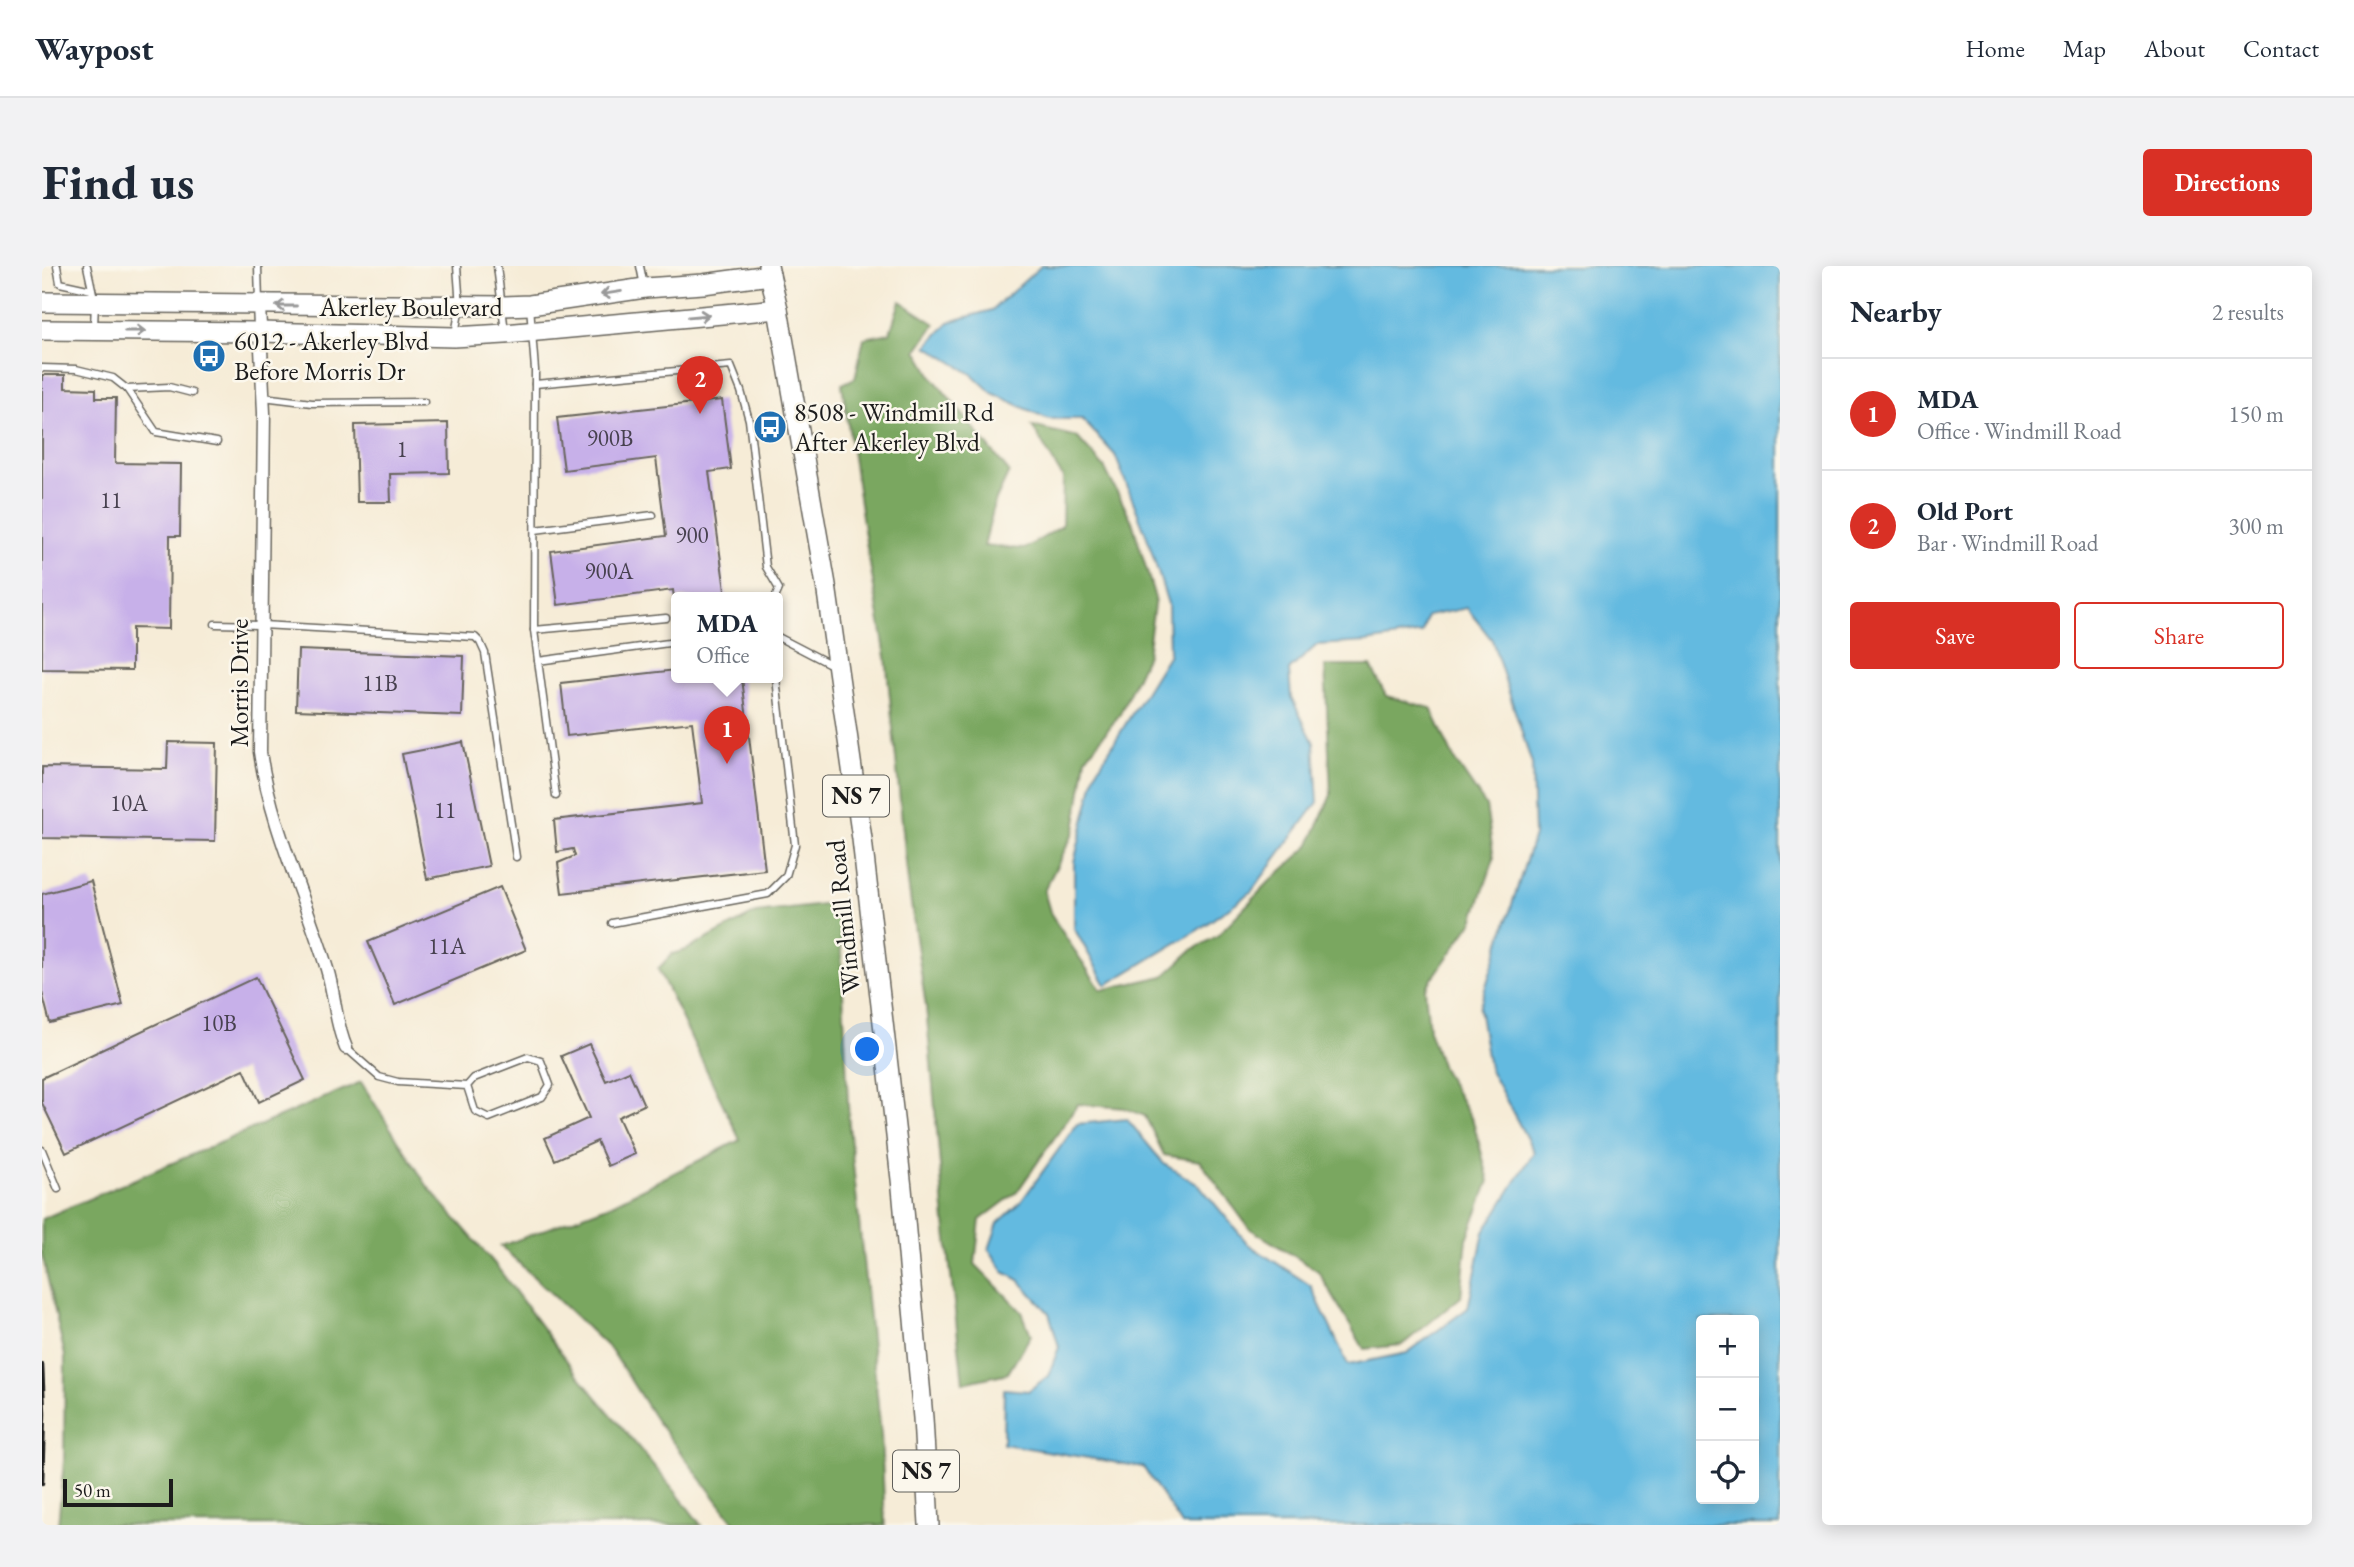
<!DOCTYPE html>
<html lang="en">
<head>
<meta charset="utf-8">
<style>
	:root { --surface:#fff; --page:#f2f2f3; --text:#1f2937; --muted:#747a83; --line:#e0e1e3; --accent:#d93025 }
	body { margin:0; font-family:"EB Garamond",serif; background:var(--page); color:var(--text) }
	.controls { position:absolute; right:21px; bottom:21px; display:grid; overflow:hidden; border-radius:7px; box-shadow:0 4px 18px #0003 }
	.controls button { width:63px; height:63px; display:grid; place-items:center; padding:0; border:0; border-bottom:2px solid var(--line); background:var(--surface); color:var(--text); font:35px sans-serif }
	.scale { position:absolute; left:21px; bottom:18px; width:110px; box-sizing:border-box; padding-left:7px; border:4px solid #1c1c1c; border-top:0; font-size:19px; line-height:24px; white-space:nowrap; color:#1c1c1c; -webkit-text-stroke:5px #fbf7ec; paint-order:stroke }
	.you { position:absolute; left:826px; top:784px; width:24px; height:24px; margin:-18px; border:5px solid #fff; border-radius:50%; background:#1a73e8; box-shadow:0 0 0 10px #1a73e833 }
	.badge { display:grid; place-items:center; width:46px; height:46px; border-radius:50%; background:var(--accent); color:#fff; font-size:23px; font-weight:700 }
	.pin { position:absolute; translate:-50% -58px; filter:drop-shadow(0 2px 4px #0008) }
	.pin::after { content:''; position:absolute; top:37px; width:24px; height:21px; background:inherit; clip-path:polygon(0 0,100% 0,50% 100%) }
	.popup { position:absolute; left:629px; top:326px; width:112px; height:91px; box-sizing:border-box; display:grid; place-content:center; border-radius:7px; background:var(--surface); filter:drop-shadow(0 2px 5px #0005); font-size:23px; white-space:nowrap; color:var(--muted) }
	.popup b { font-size:26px; color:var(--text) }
	.popup::after { content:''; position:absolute; left:50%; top:100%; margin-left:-14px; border:14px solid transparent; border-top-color:var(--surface) }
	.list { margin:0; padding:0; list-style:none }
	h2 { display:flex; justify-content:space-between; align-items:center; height:91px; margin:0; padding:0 28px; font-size:30px }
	h2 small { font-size:23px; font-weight:400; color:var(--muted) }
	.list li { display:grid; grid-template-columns:46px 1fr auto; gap:21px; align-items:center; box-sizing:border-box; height:112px; padding:0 28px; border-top:2px solid var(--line) }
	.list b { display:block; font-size:26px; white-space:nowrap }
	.list p { margin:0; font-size:23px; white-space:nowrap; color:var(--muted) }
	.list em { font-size:23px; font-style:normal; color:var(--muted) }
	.actions { display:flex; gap:14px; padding:21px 28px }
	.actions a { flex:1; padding:16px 0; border:2px solid var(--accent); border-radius:7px; text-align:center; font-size:24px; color:var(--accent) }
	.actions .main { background:var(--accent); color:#fff }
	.icon { flex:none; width:38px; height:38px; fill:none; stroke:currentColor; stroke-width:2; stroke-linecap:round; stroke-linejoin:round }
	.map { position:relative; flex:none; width:1738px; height:1259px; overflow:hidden; border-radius:7px }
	header { display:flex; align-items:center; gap:42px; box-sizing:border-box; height:98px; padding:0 35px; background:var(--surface); border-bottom:2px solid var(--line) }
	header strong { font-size:33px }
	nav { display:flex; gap:38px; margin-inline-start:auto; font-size:24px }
	.intro { display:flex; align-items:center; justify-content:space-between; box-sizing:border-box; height:168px; padding:0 42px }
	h1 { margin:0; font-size:49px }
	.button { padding:18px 32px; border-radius:7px; background:var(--accent); color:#fff; font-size:24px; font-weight:700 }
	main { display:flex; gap:42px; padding:0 42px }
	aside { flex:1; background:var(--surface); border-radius:7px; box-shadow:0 4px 18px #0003 }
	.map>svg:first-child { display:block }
	.forest { fill:#7aa760; stroke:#4b623e; stroke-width:2 }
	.water { fill:#63bae0; stroke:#406b7e; stroke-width:2; fill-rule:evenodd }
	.building { fill:#c7b0e9 }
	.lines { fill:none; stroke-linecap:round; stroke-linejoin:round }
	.service-casing { stroke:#68655d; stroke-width:9 }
	.minor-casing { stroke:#68655d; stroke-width:15 }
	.primary-casing { stroke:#68655d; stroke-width:22 }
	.service { stroke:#fff; stroke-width:6 }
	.minor { stroke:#fff; stroke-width:12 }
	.primary { stroke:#fff; stroke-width:19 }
	.rail { stroke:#1c1c1c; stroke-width:4.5 }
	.oneway { stroke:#999 }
	.labels { text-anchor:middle; stroke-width:5; stroke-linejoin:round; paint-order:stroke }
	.number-label { font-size:23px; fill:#47414f }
	.shield { fill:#fbf7ec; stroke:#5f5e5a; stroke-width:2 }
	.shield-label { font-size:24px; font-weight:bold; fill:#1c1c1c }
	.street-label { font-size:26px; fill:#1c1c1c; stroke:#fbf7ec }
	.poi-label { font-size:26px; fill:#1c1c1c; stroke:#fbf7ec; text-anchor:start }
</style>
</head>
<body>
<header>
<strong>Waypost</strong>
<nav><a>Home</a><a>Map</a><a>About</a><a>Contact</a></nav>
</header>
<div class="intro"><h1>Find us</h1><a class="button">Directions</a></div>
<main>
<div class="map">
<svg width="1738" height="1259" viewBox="0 0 1738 1259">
	<rect width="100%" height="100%" fill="#fbf7ec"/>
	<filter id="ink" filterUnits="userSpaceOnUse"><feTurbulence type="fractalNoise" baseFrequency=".0143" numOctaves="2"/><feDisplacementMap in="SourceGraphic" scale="14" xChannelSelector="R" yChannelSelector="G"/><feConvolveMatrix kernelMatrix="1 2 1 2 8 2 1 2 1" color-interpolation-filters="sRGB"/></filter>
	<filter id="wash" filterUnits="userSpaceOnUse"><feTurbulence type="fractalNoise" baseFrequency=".00686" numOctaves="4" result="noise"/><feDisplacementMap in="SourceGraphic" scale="28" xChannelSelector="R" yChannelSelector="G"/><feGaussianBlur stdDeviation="1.57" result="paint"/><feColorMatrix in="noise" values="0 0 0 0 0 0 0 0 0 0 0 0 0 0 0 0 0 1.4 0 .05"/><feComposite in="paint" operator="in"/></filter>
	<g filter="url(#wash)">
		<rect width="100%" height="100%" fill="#f6ecd7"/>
		<!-- forest -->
		<g class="forest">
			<polygon points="858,35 893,58 875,84 891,112 967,206 953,236 942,280 982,283 1020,260 1021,212 990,160 1035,171 1062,201 1090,255 1113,332 1105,389 1078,448 1044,492 1033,564 1002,625 1009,649 1059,724 1122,710 1150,684 1175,670 1227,616 1267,580 1289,529 1283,400 1329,400 1344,430 1389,442 1412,493 1444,540 1452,593 1431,655 1383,723 1387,764 1400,802 1431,855 1447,915 1425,973 1419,1031 1360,1079 1322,1083 1276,1005 1207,962 1158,895 1122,889 1103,850 1082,842 1036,838 975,926 938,954 933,998 980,1046 989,1069 966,1107 921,1117 903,956 884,741 866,617 844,391 822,264 800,118 813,112 822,72 848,67"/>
			<polygon points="797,637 807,859 839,1167 843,1259 694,1259 614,1154 570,1085 459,980 568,939 698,874 616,703 630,688 644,684 714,647"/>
			<polygon points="319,816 386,921 452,997 531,1103 633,1225 659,1259 16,1259 22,1195 23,1090 0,988 0,953"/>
		</g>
		<!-- water -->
		<path class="water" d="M 999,0 L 1738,0 L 1738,1259 L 1140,1259 L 1101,1201 L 961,1178 L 962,1123 L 986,1125 L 1006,1110 L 1017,1081 L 1007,1047 L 977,1014 L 962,1006 L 947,983 L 956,957 L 978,937 L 1035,858 L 1085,853 L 1122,898 L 1158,920 L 1206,978 L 1269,1020 L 1306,1099 L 1365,1087 L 1426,1042 L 1442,966 L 1492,886 L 1447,802 L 1437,742 L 1492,569 L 1490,498 L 1450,374 L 1425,342 L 1385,350 L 1380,367 L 1325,376 L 1275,379 L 1247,404 L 1249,431 L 1272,477 L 1276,536 L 1209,626 L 1156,664 L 1064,719 L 1032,662 L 1032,596 L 1054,506 L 1127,388 L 1126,338 L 1105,271 L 1073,189 L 1040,153 L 1006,153 L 950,127 L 931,109 L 885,80 L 907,56 L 950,44 ZM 1659,1054 L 1712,1054 L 1712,1233 L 1659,1233 Z"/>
		<g id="blocks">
			<!-- building -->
			<g class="building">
				<polygon points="0,109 23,109 23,122 54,123 54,132 74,132 73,197 139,198 138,270 128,270 127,363 90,362 90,404 0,403"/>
				<polygon points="680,134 689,203 667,206 684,332 632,332 631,324 516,339 509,285 624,270 614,192 522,204 515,152"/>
				<polygon points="406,157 407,207 348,208 349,236 315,236 313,159"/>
				<polygon points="256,384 422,390 420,450 254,444"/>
				<polygon points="634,404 634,412 700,412 723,604 520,627 516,597 533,590 531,583 515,586 512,554 660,537 650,456 525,470 519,417"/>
				<polygon points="126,476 175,477 173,575 0,572 0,501 125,503"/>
				<polygon points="421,476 447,600 385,613 360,488"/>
				<polygon points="49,615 81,739 8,757 0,726 0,628"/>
				<polygon points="458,621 484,684 353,739 326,676"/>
				<polygon points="214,711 263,814 217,836 202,803 24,887 0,837 0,812"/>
				<polygon points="547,778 564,815 587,805 602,839 576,851 593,888 566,900 555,875 513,894 503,872 547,852 519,790"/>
			</g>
		</g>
	</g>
	<g filter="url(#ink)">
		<use href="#blocks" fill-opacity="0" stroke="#68655d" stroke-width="2"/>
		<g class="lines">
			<defs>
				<g id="service">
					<polyline points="15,0 18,17 50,24"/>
					<polyline points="45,0 53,37 52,60"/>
					<polyline points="216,0 217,37"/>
					<polyline points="455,0 463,66"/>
					<polyline points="598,0 602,20"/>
					<polyline points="488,40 493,104 492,364 514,530"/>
					<polyline points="413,68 418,41 415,0"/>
					<polyline points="0,102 34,103 71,112 85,123 127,121 150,127"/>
					<polyline points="493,118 689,100 699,125 707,154 724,301 737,323 733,332"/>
					<polyline points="85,123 114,166 175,176"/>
					<polyline points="221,131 270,137 382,136"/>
					<polyline points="493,264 611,249"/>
					<polyline points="173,358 220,359 433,371 438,376 443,387 474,591"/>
					<polyline points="492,364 624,352"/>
					<polyline points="736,371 790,399"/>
					<polyline points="496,395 634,376"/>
					<polyline points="570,657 726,628 744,610 753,579 734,412"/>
					<polyline points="304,782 337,811 356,816 425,820 432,812 486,791 499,795 508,819 500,831 447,852 433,845 425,820"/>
					<polyline points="0,884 16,923"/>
				</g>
				<path id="minor" d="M 217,39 L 222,147 L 218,486 C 229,561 263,631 285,703 C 293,729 293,757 304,782"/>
				<g id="primary">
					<polyline points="726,0 736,43 784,319 820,573 860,922 881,1152 887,1259"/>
					<polyline points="0,36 462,40 488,39 603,22 661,18 728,9"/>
					<polyline points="0,64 217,66 412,71 463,68 736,43"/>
				</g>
			</defs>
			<!-- service casing -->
			<use href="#service" class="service-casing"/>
			<!-- minor casing -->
			<use href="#minor" class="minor-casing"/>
			<!-- primary casing -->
			<use href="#primary" class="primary-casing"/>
			<!-- service -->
			<use href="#service" class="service"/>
			<!-- minor -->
			<use href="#minor" class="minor"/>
			<!-- primary -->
			<use href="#primary" class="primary"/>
			<!-- rail -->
			<polyline class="rail" points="0,1099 2,1147 0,1217"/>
		</g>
		<!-- one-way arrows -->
		<defs><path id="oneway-shaft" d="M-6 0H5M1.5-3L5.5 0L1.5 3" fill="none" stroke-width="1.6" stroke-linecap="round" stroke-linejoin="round" transform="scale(1.75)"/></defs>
		<g class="oneway">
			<use href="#oneway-shaft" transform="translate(569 27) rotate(171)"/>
			<use href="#oneway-shaft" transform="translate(244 40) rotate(-180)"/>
			<use href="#oneway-shaft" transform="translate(657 50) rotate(-5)"/>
			<use href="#oneway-shaft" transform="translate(93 65)"/>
		</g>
	</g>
	<!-- icons -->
	<defs>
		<symbol id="bus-disc" viewBox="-11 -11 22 22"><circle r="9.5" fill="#1f6fb2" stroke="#fbf7ec"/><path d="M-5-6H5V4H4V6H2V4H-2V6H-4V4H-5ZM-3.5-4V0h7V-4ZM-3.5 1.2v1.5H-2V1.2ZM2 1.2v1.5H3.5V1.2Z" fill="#fff"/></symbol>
	</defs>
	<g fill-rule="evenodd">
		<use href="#bus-disc" x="148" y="71" width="38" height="38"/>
		<use href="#bus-disc" x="709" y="142" width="38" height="38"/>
	</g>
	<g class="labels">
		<!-- number labels -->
		<g class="number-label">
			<text x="568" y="180">900B</text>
			<text x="360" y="191">1</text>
			<text x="69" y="242">11</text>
			<text x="650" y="277">900</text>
			<text x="567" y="313">900A</text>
			<text x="338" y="425">11B</text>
			<text x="87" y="545">10A</text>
			<text x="403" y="552">11</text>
			<text x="405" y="688">11A</text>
			<text x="177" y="765">10B</text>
		</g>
		<!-- shield labels -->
		<g class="shield">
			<rect x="781" y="509.5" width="66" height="41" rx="5"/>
			<rect x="851" y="1184.5" width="66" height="41" rx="5"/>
		</g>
		<g class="shield-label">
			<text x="814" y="538">NS 7</text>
			<text x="884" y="1213">NS 7</text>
		</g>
		<!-- street labels -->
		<g class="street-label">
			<text x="369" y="50">Akerley Boulevard</text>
			<text transform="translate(197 417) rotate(-90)" y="9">Morris Drive</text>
			<text transform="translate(801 651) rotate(-96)" y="9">Windmill Road</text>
		</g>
		<!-- poi labels -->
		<g class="poi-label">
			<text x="192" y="84">6012 - Akerley Blvd<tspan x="192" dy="30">Before Morris Dr</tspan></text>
			<text x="752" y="155">8508 - Windmill Rd<tspan x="752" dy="30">After Akerley Blvd</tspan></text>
		</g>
	</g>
</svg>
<div class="controls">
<button>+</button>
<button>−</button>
<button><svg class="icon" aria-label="locate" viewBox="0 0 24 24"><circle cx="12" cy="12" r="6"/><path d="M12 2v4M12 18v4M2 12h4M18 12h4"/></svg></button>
</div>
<div class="scale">50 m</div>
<div class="you"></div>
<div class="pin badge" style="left:685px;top:498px">1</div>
<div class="popup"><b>MDA</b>Office</div>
<div class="pin badge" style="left:658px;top:148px">2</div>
</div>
<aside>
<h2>Nearby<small>2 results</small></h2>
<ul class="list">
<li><span class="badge">1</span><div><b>MDA</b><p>Office · Windmill Road</p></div><em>150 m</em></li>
<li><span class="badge">2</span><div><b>Old Port</b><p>Bar · Windmill Road</p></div><em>300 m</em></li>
</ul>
<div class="actions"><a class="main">Save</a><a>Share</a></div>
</aside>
</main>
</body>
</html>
